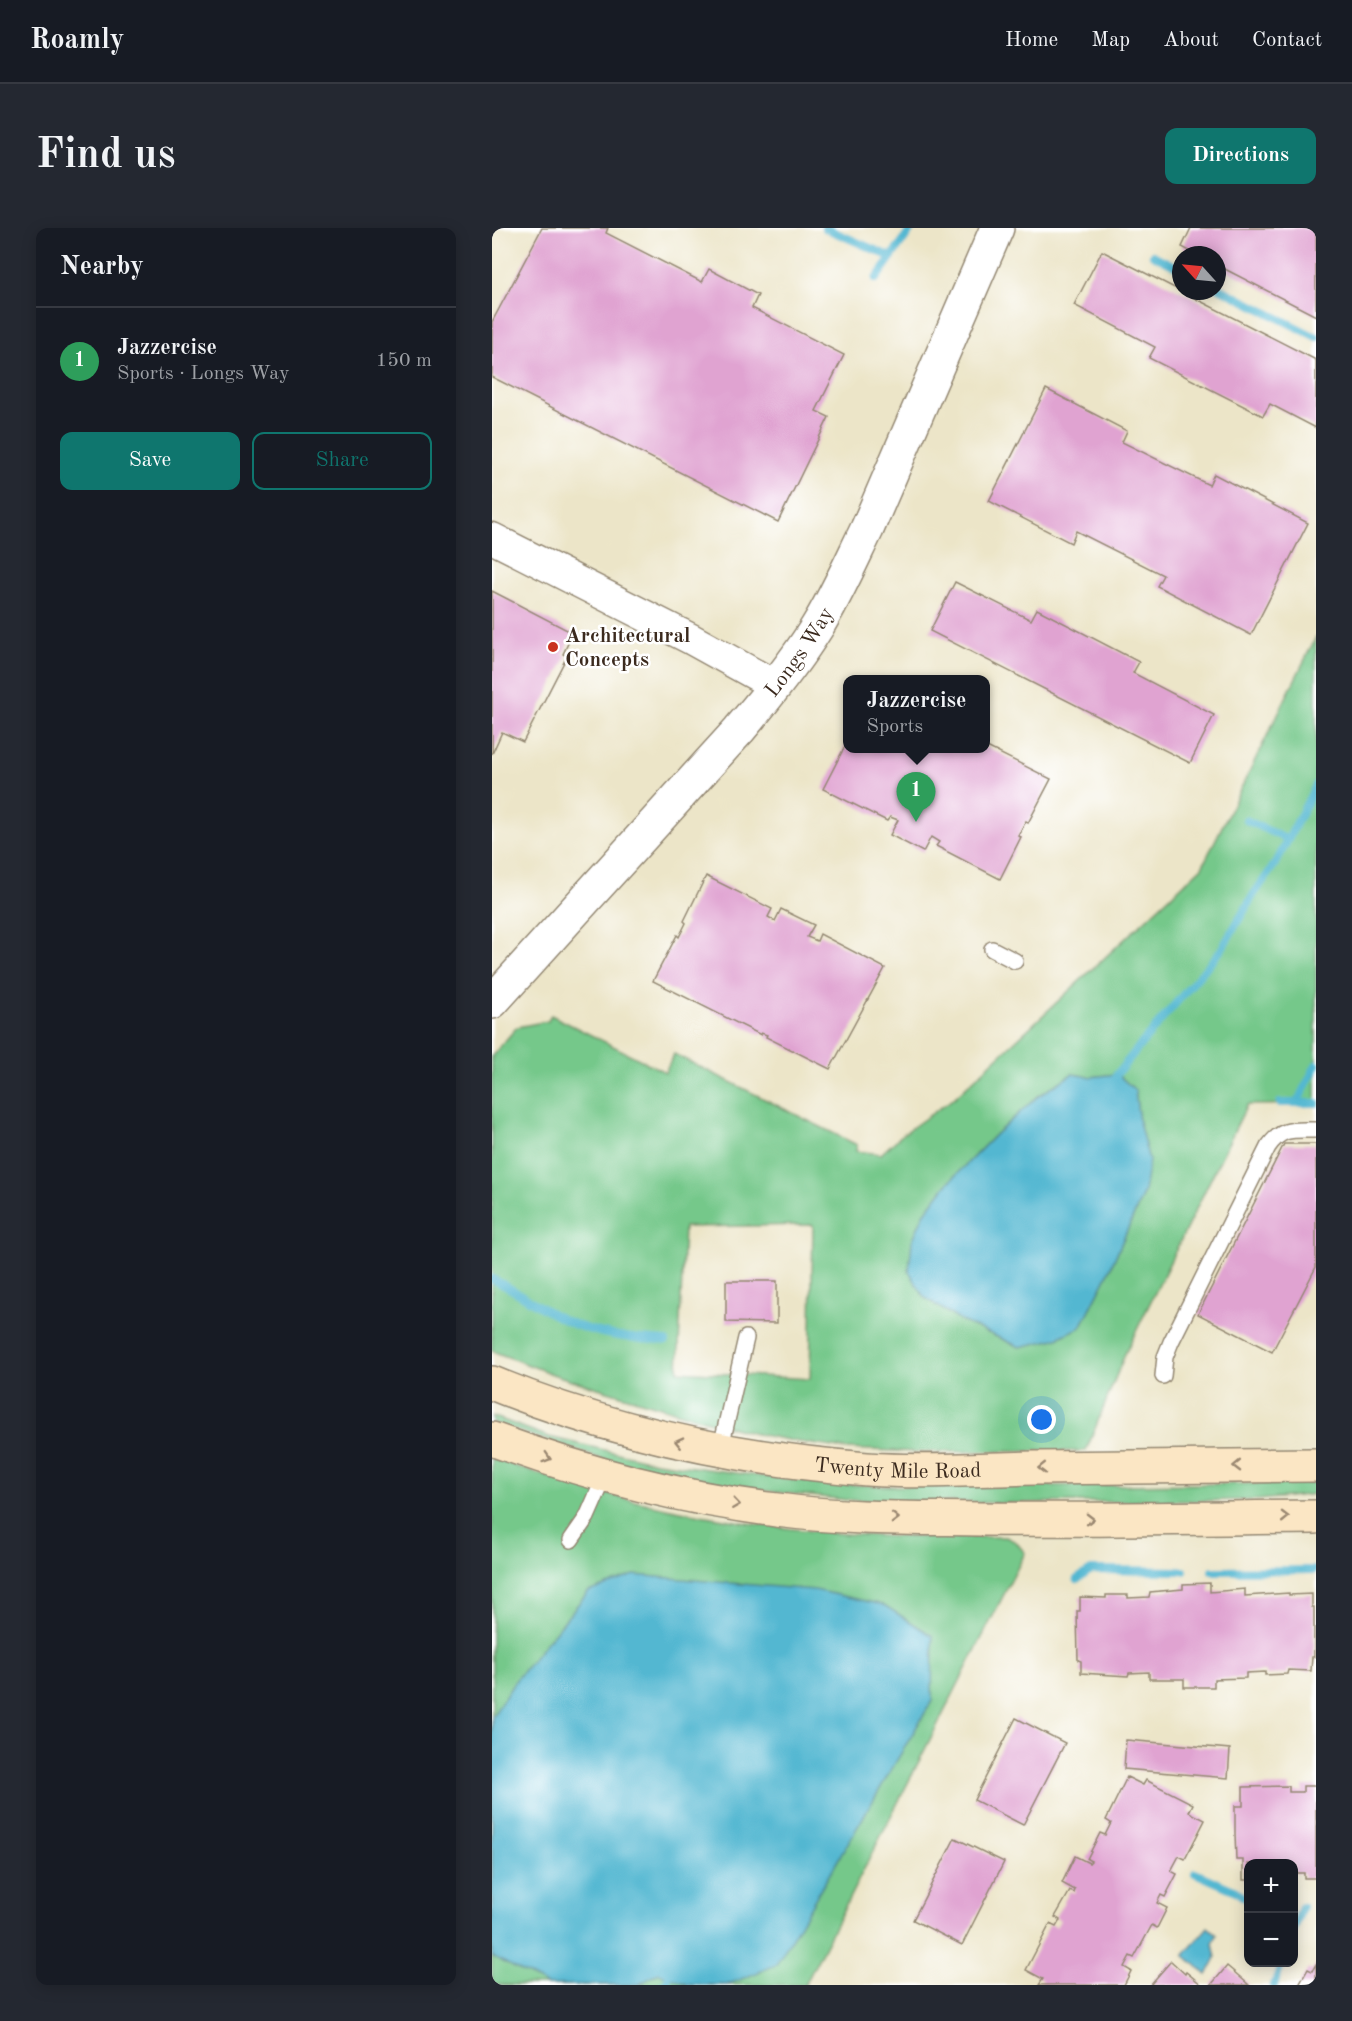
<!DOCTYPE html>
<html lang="en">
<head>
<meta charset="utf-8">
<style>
	:root { --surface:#171b24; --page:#242831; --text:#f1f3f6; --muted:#9ea1a6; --line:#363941; --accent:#0f766e }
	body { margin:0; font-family:"Old Standard TT",serif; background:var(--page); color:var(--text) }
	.controls { position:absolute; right:18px; bottom:18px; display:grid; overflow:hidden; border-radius:12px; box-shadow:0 3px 15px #0003 }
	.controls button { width:54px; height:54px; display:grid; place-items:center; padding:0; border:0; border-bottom:2px solid var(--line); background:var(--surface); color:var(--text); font:30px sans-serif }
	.compass { position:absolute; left:680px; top:18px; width:54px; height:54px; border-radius:50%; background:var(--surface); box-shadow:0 3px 15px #0003; rotate:297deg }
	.you { position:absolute; left:550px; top:1192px; width:21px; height:21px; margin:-15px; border:4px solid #fff; border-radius:50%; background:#1a73e8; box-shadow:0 0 0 9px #1a73e833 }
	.badge { display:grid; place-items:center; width:39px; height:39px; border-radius:50%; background:var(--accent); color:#fff; font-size:20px; font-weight:700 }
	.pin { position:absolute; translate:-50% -50px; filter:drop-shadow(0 2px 3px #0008) }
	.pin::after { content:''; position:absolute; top:32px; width:21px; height:18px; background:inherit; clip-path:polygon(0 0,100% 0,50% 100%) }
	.popup { position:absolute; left:351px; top:447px; width:147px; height:78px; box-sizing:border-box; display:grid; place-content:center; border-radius:12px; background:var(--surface); filter:drop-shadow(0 2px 4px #0005); font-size:20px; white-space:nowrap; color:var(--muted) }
	.popup b { font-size:22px; color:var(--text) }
	.popup::after { content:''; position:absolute; left:50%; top:100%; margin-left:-12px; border:12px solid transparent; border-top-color:var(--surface) }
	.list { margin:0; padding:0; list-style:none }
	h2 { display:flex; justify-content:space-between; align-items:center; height:78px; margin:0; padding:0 24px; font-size:26px }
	h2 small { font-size:20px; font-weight:400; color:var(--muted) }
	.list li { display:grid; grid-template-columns:39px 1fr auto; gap:18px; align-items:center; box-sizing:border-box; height:108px; padding:0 24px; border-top:2px solid var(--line) }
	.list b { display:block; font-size:22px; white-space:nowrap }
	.list p { margin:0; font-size:20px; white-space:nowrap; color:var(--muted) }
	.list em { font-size:20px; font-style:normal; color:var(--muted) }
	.actions { display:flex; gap:12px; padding:18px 24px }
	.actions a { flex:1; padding:14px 0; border:2px solid var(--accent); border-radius:12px; text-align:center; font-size:21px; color:var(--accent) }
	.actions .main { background:var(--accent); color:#fff }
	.map { position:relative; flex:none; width:824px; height:1757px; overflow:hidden; border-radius:12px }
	header { display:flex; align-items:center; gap:36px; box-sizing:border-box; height:84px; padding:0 30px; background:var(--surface); border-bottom:2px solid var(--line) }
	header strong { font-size:28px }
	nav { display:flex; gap:33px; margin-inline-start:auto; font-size:21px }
	.intro { display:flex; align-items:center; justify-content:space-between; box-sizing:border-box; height:144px; padding:0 36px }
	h1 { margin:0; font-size:42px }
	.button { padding:15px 27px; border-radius:12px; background:var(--accent); color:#fff; font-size:21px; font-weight:700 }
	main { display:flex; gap:36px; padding:0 36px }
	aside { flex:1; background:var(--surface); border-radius:12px; box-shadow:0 3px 15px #0003 }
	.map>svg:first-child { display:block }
	.green { fill:#75c88a; stroke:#587954; stroke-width:1.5; fill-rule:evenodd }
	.water { fill:#52b7d1; stroke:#467078; stroke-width:1.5 }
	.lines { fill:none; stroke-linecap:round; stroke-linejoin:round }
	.stream { stroke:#52b7d1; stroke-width:8 }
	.building { fill:#e0a3d1 }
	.service-casing { stroke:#948873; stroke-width:18 }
	.minor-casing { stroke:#948873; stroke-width:33 }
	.tertiary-casing { stroke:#948873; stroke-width:36 }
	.secondary-casing { stroke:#948873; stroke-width:36 }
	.service { stroke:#fff; stroke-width:15 }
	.minor { stroke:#fff; stroke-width:30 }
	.tertiary { stroke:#fff; stroke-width:33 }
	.secondary { stroke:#fbe6c4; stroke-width:33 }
	.oneway { stroke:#9b8871 }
	.poi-dot { fill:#c8321e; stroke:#fff; stroke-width:2 }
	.labels { text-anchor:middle; stroke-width:5; stroke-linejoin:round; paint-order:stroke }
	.poi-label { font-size:21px; font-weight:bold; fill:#3b2a1e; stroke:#fff; text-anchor:start }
	.street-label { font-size:21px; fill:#3b2a1e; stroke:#fff }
</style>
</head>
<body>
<header>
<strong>Roamly</strong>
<nav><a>Home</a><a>Map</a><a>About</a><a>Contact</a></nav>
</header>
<div class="intro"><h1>Find us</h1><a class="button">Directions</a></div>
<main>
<aside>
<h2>Nearby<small></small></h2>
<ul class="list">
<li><span class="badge" style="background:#2e9e5b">1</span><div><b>Jazzercise</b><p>Sports · Longs Way</p></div><em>150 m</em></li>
</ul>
<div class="actions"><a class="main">Save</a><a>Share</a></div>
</aside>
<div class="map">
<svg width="824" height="1757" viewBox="0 0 824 1757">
	<rect width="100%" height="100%" fill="#fff"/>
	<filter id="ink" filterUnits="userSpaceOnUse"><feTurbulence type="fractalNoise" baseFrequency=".0167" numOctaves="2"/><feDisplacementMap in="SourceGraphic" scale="12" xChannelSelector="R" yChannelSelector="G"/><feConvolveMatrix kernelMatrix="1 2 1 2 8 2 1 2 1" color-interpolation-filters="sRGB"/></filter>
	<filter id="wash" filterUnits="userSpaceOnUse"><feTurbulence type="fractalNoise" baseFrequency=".008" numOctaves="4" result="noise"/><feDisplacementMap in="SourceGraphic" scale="24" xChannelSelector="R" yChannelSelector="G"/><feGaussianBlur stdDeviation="1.35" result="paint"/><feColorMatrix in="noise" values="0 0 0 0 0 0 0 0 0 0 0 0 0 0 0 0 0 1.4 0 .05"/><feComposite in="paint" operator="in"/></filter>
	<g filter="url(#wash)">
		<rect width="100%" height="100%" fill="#ece5c8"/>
		<!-- green -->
		<g class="green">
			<path d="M 824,409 L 824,876 L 755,877 L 633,1126 L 594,1223 L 426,1224 L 354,1221 L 307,1214 L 259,1205 L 205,1190 L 63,1147 L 0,1123 L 0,828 L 25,799 L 56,793 L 59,787 L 173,844 L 182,826 L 365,917 L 364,923 L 389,926 L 411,906 L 462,870 L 710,639 ZM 580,846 L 599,849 L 625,846 L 643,862 L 647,894 L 652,964 L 615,1048 L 589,1099 L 563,1111 L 528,1119 L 467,1092 L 432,1069 L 454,957 L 504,906 L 545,869 ZM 321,997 L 318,1151 L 186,1143 L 192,999 Z"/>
			<polygon points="0,1188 57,1209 164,1234 260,1247 343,1256 402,1258 519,1258 824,1255 824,1266 767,1272 518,1275 355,1272 266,1262 125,1236 2,1195 0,1194"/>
			<path d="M 0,1230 C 110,1270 225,1295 341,1305 C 399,1310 457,1309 514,1309 L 524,1314 L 533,1325 L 313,1757 L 0,1757 Z"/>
		</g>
		<!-- water -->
		<g class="water">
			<polygon points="580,846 599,849 625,846 643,862 647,894 657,932 652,964 615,1048 589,1099 563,1111 528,1119 467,1092 432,1069 417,1043 420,1013 432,986 454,957 504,906 545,869"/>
			<polygon points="142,1347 323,1362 392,1377 441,1408 440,1473 284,1737 235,1757 197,1757 167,1745 146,1757 55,1757 0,1728 0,1489 23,1453 96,1364"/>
			<polygon points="716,1699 725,1707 721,1716 724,1730 715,1747 692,1727"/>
		</g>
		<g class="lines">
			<!-- stream -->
			<g class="stream">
				<polyline points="333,0 399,29"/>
				<polyline points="661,27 689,41"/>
				<polyline points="384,51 420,0"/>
				<polyline points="725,59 824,109"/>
				<polyline points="754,592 796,612"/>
				<polyline points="621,855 625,846 650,815 729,722 762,666 785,633 824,557"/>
				<polyline points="788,875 824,875"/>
				<polyline points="805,875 824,837"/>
				<path d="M 0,1051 C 26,1063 48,1081 74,1093 C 105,1107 140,1111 174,1113"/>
				<polyline points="720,1343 821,1342"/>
				<polyline points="585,1351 599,1342 692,1343"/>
				<polyline points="703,1645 744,1663 756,1673"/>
				<polyline points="802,1702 810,1679"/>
				<polyline points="170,1757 174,1755 180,1740"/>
				<polyline points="782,1757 790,1734"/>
			</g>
		</g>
		<g id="blocks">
			<!-- building -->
			<g class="building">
				<polygon points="50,0 116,0 114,5 210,54 217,41 266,67 260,80 352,127 324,183 337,189 286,294 0,149 0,94"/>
				<polygon points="699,0 824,0 824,88 725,37 725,27 705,27 690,19"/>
				<polygon points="610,23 824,132 824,200 778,176 771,188 657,130 663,119 582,77"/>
				<polygon points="554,161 635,203 630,214 717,257 722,246 816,295 759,407 665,358 671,347 584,303 579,315 497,273"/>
				<polygon points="463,354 539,392 545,381 647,434 641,445 722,487 698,535 438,403"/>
				<polygon points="0,363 81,405 71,426 75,428 31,514 10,504 0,526"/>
				<polygon points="353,518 355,520 493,520 493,518 559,551 536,595 534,593 526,608 529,609 508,651 444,618 447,614 439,609 431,624 398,607 406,592 398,589 395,593 331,561"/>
				<polygon points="214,648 280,681 276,689 283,693 289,681 322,697 315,709 325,713 328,706 393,740 338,841 274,809 275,807 269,805 269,807 161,753 185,707 187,709 194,695 192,693"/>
				<polygon points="792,916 824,916 824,1039 780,1124 706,1086"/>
				<polygon points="234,1053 285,1053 285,1095 234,1094"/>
				<polygon points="718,1355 718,1364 753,1361 753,1368 797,1365 797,1367 820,1366 820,1379 822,1379 822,1429 820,1429 819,1443 796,1442 795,1446 773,1447 773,1444 754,1445 754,1450 722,1451 722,1459 692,1459 692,1451 657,1451 657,1444 637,1445 636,1448 589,1445 589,1433 586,1432 585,1383 588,1383 588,1369 614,1370 614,1367 636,1367 636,1370 657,1369 658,1364 691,1361 691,1356"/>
				<polygon points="524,1490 573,1515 531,1597 482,1572"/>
				<polygon points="634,1512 738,1521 736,1550 632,1541"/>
				<polygon points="635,1549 651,1557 654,1552 701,1576 697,1584 713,1592 693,1631 687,1628 679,1643 685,1646 673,1669 669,1667 665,1675 675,1680 665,1700 660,1697 642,1730 638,1728 632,1739 639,1743 632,1757 547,1757 551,1751 534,1742 558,1696 564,1699 568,1692 563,1689 578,1663 582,1665 583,1662 570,1655 583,1628 597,1635 599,1633 595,1631 608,1605 613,1607 619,1595 614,1592"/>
				<polygon points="797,1558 797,1564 811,1564 811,1558 824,1558 824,1650 812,1650 812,1645 802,1645 802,1636 756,1636 756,1652 751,1652 751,1632 744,1632 743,1605 743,1578 751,1578 751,1559"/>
				<polygon points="463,1610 512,1634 470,1717 421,1692"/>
				<polygon points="679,1733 693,1746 694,1744 710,1757 658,1757"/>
				<polygon points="824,1736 824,1757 807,1757 816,1741 820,1743"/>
				<polygon points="735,1738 748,1749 757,1757 719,1757"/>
			</g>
		</g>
	</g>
	<g filter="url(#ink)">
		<use href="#blocks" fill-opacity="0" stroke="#948873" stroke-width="1.5"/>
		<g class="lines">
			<defs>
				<g id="service">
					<polyline points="500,721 523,733"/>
					<path d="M 671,1148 L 673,1129 L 679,1114 L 776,919 C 790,899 801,902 824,902"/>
					<polyline points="228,1223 254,1110"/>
					<polyline points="79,1312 95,1289 113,1248"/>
				</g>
				<polyline id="minor" points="0,310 199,411 284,458"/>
				<g id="tertiary">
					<path id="s1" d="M 0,774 L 247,502 C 275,469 302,436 325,399 C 344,368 359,334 375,301 L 505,0"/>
				</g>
				<g id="secondary">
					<path id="s2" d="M 0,1155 C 120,1204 246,1231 375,1241 C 430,1245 487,1241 543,1240 C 636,1239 730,1238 824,1237"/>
					<path d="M 0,1211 C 93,1245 187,1270 285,1282 C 353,1291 421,1290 489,1291 C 600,1292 712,1290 824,1289"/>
				</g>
			</defs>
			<!-- service casing -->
			<use href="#service" class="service-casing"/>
			<!-- minor casing -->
			<use href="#minor" class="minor-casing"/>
			<!-- tertiary casing -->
			<use href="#tertiary" class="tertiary-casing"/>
			<!-- secondary casing -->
			<use href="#secondary" class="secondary-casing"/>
			<!-- service -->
			<use href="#service" class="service"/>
			<!-- minor -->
			<use href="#minor" class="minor"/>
			<!-- tertiary -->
			<use href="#tertiary" class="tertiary"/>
			<!-- secondary -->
			<use href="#secondary" class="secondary"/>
		</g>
		<!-- one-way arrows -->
		<defs><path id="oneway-chevron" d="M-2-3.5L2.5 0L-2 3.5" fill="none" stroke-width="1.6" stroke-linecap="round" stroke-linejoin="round" transform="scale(1.5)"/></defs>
		<g class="oneway">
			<use href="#oneway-chevron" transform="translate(187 1214) rotate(-167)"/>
			<use href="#oneway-chevron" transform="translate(55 1230) rotate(18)"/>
			<use href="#oneway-chevron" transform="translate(745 1238) rotate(179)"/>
			<use href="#oneway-chevron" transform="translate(550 1240) rotate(179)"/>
			<use href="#oneway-chevron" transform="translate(244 1276) rotate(8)"/>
			<use href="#oneway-chevron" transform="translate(793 1289) rotate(-1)"/>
			<use href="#oneway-chevron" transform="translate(403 1290) rotate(1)"/>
			<use href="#oneway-chevron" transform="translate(598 1291) rotate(-1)"/>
		</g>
	</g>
	<!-- markers -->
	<circle class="poi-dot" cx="61" cy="419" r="6"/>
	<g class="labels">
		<!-- poi labels -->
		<g class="poi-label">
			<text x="73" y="414">Architectural<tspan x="73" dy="24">Concepts</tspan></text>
		</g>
		<!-- street labels -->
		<g class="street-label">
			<text dy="7" stroke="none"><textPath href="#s1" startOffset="466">Longs Way</textPath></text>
			<text dy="7" stroke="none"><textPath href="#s2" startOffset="417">Twenty Mile Road</textPath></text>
		</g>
	</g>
</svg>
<div class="controls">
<button>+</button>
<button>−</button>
</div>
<svg class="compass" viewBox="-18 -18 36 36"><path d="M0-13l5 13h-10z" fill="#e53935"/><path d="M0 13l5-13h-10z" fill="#9ea1a6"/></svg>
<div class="you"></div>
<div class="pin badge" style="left:424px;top:594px;background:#2e9e5b">1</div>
<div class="popup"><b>Jazzercise</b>Sports</div>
</div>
</main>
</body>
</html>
